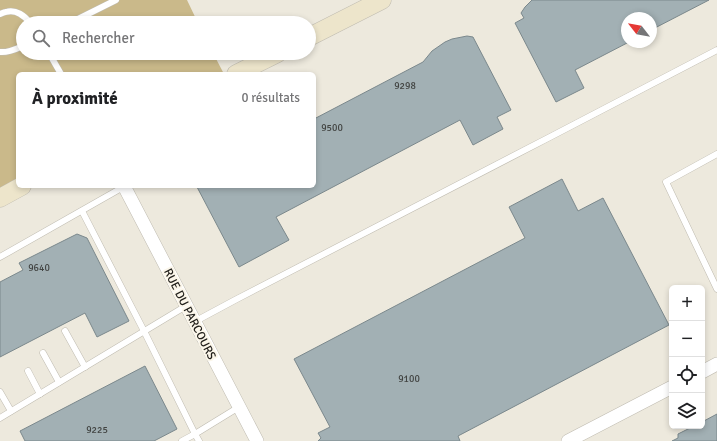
<!DOCTYPE html>
<html lang="fr">
<head>
<meta charset="utf-8">
<style>
	:root { --surface:#fff; --page:#f6f6f6; --text:#202124; --muted:#757577; --line:#e0e0e0 }
	body { margin:0; font-family:Signika,sans-serif; background:var(--page); color:var(--text) }
	.controls { position:absolute; right:12px; bottom:12px; display:grid; overflow:hidden; border-radius:6px; box-shadow:0 2px 6px #0003 }
	.controls button { width:36px; height:36px; display:grid; place-items:center; padding:0; border:0; border-bottom:1px solid var(--line); background:var(--surface); color:var(--text); font:20px sans-serif }
	.compass { position:absolute; left:621px; top:12px; width:36px; height:36px; border-radius:50%; background:var(--surface); box-shadow:0 2px 6px #0003; rotate:301deg }
	.list { margin:0; padding:0; list-style:none }
	h2 { display:flex; justify-content:space-between; align-items:center; height:52px; margin:0; padding:0 16px; font-size:17px }
	h2 small { font-size:13px; font-weight:400; color:var(--muted) }
	.icon { flex:none; width:22px; height:22px; fill:none; stroke:currentColor; stroke-width:2; stroke-linecap:round; stroke-linejoin:round }
	.map { position:relative; flex:none; width:717px; height:441px; overflow:hidden }
	.search { position:absolute; background:var(--surface); box-shadow:0 2px 6px #0003; left:16px; top:16px; width:300px; height:44px; display:flex; align-items:center; gap:10px; box-sizing:border-box; padding:0 14px; border-radius:22px; color:var(--muted); font-size:15px }
	.panel { position:absolute; background:var(--surface); box-shadow:0 2px 6px #0003; left:16px; top:72px; width:300px; height:116px; border-radius:6px }
	.map>svg:first-child { display:block }
	.green { fill:#cab98a }
	.building { fill:#a2b0b4; stroke:#7b888c }
	.lines { fill:none; stroke-linecap:round; stroke-linejoin:round }
	.lane-casing { stroke:#bfbbb0; stroke-width:7 }
	.street-casing { stroke:#bfbbb0; stroke-width:14 }
	.secondary-casing { stroke:#bfbbb0; stroke-width:19 }
	.lane { stroke:#fff; stroke-width:6 }
	.street { stroke:#fff; stroke-width:13 }
	.secondary { stroke:#ede5cb; stroke-width:18 }
	.labels { text-anchor:middle; stroke-width:4; stroke-linejoin:round; paint-order:stroke }
	.number-label { font-size:10px; fill:#424442 }
	.street-label { font-size:12px; fill:#22201c; stroke:#fbf6ea }
</style>
</head>
<body>
<div class="map">
<svg width="717" height="441" viewBox="0 0 717 441">
	<rect width="100%" height="100%" fill="#ede9dd"/>
	<!-- green -->
	<polygon class="green" points="0,0 187,0 198,23 23,23 23,53 213,53 224,74 18,74 18,186 0,198"/>
	<!-- building -->
	<g class="building">
		<polygon points="532,0 709,0 651,30 651,18 627,18 627,42 629,42 575,70 584,88 556,102 515,23 524,18 521,13 525,7"/>
		<polygon points="467,36 473,37 511,110 497,117 503,129 473,145 460,120 276,217 289,240 239,267 197,187 199,186 314,186 314,119 423,62 432,51 445,42 452,39"/>
		<polygon points="562,179 578,211 603,198 669,325 458,436 460,441 318,441 321,438 318,433 330,427 294,359 525,238 509,207"/>
		<polygon points="77,234 87,238 129,321 97,337 85,313 0,357 0,282 23,270 19,263"/>
		<polygon points="145,366 177,429 154,441 25,441 20,431"/>
		<polygon points="717,414 717,441 672,441 678,438 678,434 694,426 702,426 702,422"/>
	</g>
	<g class="lines">
		<defs>
			<g id="lane">
				<path d="M 0,14 C 2,13 4,12 6,12 C 16,9 25,16 30,23"/>
				<polyline points="70,23 116,0"/>
				<path d="M 0,52 C 8,53 16,49 23,46"/>
				<polyline points="49,53 61,74"/>
				<polyline points="717,154 666,182 717,289"/>
				<polyline points="82,211 144,331 195,434 182,441"/>
				<polyline points="0,257 125,186"/>
				<polyline points="194,322 235,300 550,137 717,50"/>
				<polyline points="65,331 85,367"/>
				<polyline points="43,353 59,382"/>
				<polyline points="28,371 40,394"/>
				<polyline points="0,392 11,411"/>
				<polyline points="0,418 186,306"/>
				<polyline points="199,441 195,434 239,407"/>
			</g>
			<g id="street">
				<polyline points="124,186 257,441"/>
				<polyline points="702,372 717,364"/>
				<polyline points="568,441 672,387"/>
			</g>
			<g id="secondary">
				<polyline points="309,37 382,0"/>
				<polyline points="236,74 278,53"/>
				<polyline points="0,198 22,186"/>
			</g>
		</defs>
		<!-- lane casing -->
		<use href="#lane" class="lane-casing"/>
		<!-- street casing -->
		<use href="#street" class="street-casing"/>
		<!-- secondary casing -->
		<use href="#secondary" class="secondary-casing"/>
		<!-- lane -->
		<use href="#lane" class="lane"/>
		<!-- street -->
		<use href="#street" class="street"/>
		<!-- secondary -->
		<use href="#secondary" class="secondary"/>
	</g>
	<g class="labels">
		<!-- number labels -->
		<g class="number-label">
			<text x="405" y="89">9298</text>
			<text x="332" y="131">9500</text>
			<text x="39" y="271">9640</text>
			<text x="409" y="382">9100</text>
			<text x="97" y="433">9225</text>
		</g>
		<!-- street labels -->
		<g class="street-label">
			<text transform="translate(190 314) rotate(63)" y="4">RUE DU PARCOURS</text>
		</g>
	</g>
</svg>
<div class="controls">
<button>+</button>
<button>−</button>
<button><svg class="icon" aria-label="locate" viewBox="0 0 24 24"><circle cx="12" cy="12" r="6"/><path d="M12 2v4M12 18v4M2 12h4M18 12h4"/></svg></button>
<button><svg class="icon" aria-label="layers" viewBox="0 0 24 24"><path d="M12 4l9 5-9 5-9-5zM3 14l9 5 9-5"/></svg></button>
</div>
<svg class="compass" viewBox="-18 -18 36 36"><path d="M0-13l5 13h-10z" fill="#e53935"/><path d="M0 13l5-13h-10z" fill="#757577"/></svg>
<div class="search"><svg class="icon" aria-label="search" viewBox="0 0 24 24"><circle cx="10" cy="10" r="6"/><path d="M15 15l6 6"/></svg>Rechercher</div>
<section class="panel">
<h2>À proximité<small>0 résultats</small></h2>
<ul class="list">
</ul>
</section>
</div>
</body>
</html>
